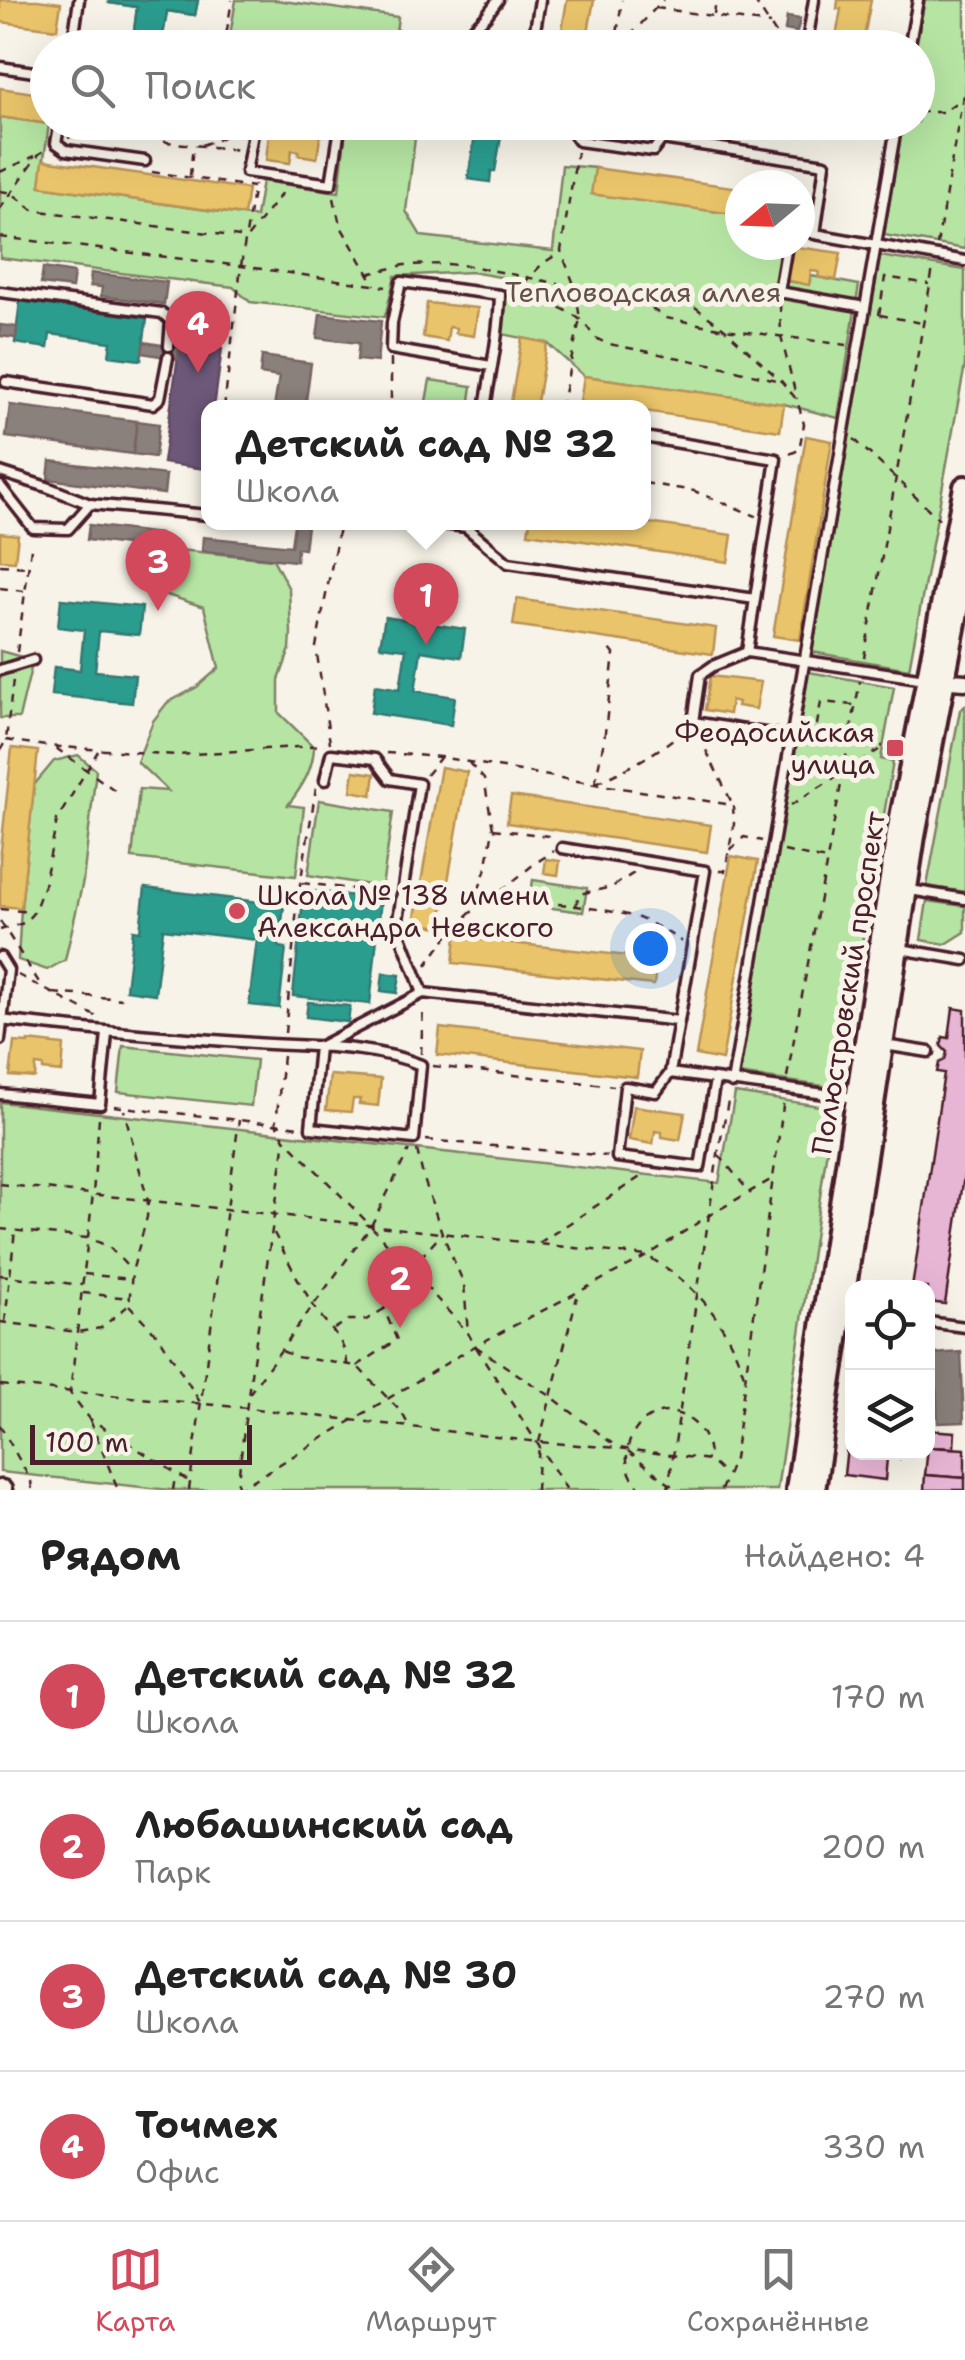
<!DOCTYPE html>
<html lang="ru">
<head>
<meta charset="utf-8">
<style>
	:root { --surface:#fff; --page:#f6f6f6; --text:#222; --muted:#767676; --line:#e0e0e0; --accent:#d1495b }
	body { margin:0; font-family:"Shantell Sans",sans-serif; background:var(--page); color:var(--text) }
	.controls { position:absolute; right:30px; bottom:30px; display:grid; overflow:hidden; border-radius:20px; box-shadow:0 10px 40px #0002 }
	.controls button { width:90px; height:90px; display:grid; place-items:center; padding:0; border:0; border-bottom:2px solid var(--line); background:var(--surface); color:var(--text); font:50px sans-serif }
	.compass { position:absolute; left:725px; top:170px; width:90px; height:90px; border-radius:50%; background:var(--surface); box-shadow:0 10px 40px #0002; rotate:251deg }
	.scale { position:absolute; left:30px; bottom:25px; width:222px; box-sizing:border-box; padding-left:10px; border:5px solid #4a1f2b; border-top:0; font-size:28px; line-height:35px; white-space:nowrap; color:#4a1f2b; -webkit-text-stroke:8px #f7f3e8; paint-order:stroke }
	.you { position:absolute; left:650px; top:948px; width:35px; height:35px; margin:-25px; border:8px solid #fff; border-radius:50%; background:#1a73e8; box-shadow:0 0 0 15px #1a73e833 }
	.badge { display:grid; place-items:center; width:65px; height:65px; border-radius:50%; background:var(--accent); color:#fff; font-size:32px; font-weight:700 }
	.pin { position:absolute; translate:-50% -82px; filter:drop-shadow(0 2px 5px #0008) }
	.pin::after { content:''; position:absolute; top:52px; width:35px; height:30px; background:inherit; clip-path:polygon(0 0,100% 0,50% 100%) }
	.popup { position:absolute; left:201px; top:400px; width:450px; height:130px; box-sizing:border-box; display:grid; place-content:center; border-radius:20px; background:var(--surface); filter:drop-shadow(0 2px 8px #0005); font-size:32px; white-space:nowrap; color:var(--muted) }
	.popup b { font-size:38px; color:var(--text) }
	.popup::after { content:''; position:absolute; left:50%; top:100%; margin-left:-20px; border:20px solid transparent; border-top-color:var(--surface) }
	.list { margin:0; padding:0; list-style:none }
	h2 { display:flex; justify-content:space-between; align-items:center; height:130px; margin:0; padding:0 40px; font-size:42px }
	h2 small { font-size:32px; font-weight:400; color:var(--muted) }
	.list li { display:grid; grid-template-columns:65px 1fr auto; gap:30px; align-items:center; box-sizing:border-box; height:150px; padding:0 40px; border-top:2px solid var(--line) }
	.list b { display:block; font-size:38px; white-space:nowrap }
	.list p { margin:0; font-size:32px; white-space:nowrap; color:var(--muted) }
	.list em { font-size:32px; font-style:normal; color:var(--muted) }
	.icon { flex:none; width:55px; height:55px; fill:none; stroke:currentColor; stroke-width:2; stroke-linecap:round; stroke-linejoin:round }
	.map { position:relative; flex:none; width:965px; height:1490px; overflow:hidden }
	.search { position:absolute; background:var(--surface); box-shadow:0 10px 40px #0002; left:30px; right:30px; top:30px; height:110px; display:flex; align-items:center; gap:25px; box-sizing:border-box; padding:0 35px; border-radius:55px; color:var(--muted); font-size:38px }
	.sheet { height:730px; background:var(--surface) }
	nav { display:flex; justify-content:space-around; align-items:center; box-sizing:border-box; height:140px; border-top:2px solid var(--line); background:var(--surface); font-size:28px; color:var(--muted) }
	nav a { display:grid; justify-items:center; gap:5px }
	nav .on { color:var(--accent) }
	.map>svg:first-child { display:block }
	.green { fill:#b6e5a3; stroke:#808267; stroke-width:2.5 }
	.homes { fill:#e9c46a; stroke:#b99257; stroke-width:2.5 }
	.offices { fill:#6d597a; stroke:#624862; stroke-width:2.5 }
	.schools { fill:#2a9d8f; stroke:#347771; stroke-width:2.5 }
	.industry { fill:#8a817c; stroke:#776464; stroke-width:2.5 }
	.building { fill:#e8b6d5; stroke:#4a1f2b; stroke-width:2.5 }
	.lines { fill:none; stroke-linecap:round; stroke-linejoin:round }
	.service-casing { stroke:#4a1f2b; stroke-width:15 }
	.minor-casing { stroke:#4a1f2b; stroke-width:21 }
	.tertiary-casing { stroke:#4a1f2b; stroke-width:25 }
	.secondary-casing { stroke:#4a1f2b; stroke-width:28 }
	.path { stroke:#4a1f2b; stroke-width:2.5; stroke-dasharray:8 8; stroke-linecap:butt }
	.service { stroke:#f7f3e8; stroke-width:8 }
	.minor { stroke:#f7f3e8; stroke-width:14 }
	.tertiary { stroke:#f7f3e8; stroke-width:18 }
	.secondary { stroke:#f7f3e8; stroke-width:20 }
	.poi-dot { fill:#d1495b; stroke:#f7f3e8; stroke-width:4 }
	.labels { text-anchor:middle; stroke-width:10; stroke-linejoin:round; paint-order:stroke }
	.park-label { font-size:28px; fill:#655049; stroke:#f7f3e8 }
	.poi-label { font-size:28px; fill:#4a1f2b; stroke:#f7f3e8; text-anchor:end }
	.street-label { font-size:28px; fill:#4a1f2b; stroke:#f7f3e8 }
</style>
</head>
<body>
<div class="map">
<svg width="965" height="1490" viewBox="0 0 965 1490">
	<rect width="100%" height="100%" fill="#f7f3e8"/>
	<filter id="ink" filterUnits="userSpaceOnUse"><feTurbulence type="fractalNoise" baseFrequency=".01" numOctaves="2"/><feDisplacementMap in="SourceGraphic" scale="20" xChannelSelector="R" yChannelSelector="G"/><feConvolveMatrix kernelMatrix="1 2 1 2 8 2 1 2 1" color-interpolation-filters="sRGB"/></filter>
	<g filter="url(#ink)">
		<!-- green -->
		<g class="green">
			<polygon points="236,0 276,0 398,17 394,47 228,47"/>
			<polygon points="925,0 965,0 965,249 884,235 903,123 918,122 916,47"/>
			<polygon points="0,117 49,124 40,186 256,217 262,181 339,192 346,127 366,128 381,123 417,122 406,211 421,236 553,251 562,165 595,168 592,194 740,215 740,245 790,245 785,281 809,284 811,276 859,285 838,418 784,404 584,376 547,343 502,334 506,278 471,272 395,276 385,317 250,302 233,287 0,258"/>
			<polygon points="880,256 965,270 965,365 909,669 812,652"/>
			<polygon points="430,380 472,386 469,407 425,407"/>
			<path d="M 126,545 L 273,559 L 289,589 L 291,633 L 290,649 L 279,680 L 279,713 L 314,747 C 313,770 302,787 288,805 L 304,807 L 296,876 L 132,858 L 139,789 L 168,791 L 137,762 L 153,721 L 167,703 L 197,687 L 219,668 L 204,607 L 167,595 L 136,578 Z"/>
			<polygon points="0,651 33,660 19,718 0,718"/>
			<polygon points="809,672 894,687 881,759 893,762 837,1088 738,1074"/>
			<polygon points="965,706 965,892 927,886 960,710"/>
			<polygon points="78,755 96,770 83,881 65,960 47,970 18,960 21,908 34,785 54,761"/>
			<polygon points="319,800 393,812 382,887 308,875"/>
			<polygon points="533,880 587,888 583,912 529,905"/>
			<polygon points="927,901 965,906 965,932 946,944 921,940"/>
			<polygon points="123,1046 256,1060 251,1106 118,1092"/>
			<polygon points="735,1093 833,1108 777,1490 170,1490 0,1472 0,1102 719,1183"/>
		</g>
		<!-- homes -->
		<g class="homes">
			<polygon points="0,0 37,0 61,3 57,29 0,22"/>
			<polygon points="567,0 594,0 585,48 559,48"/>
			<polygon points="838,0 871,0 862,48 830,48 832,37 836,37 841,9 837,9"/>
			<polygon points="0,88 48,95 48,122 49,124 0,117"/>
			<polygon points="270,125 321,131 317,158 299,155 299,151 292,150 290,163 266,160"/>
			<polygon points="43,160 248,189 244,215 40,186"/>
			<polygon points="595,168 740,188 740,215 591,194"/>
			<polygon points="790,246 841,253 836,280 818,277 819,272 811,271 809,285 785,280"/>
			<polygon points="427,303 478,308 474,336 455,333 456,328 449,327 447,341 423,337"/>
			<polygon points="522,338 547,343 536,408 510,408"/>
			<polygon points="584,376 784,404 780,431 644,411 644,408 617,408 580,402"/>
			<polygon points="806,436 832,441 800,640 773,636"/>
			<polygon points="530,522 642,522 732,535 728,562 528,533"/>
			<polygon points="0,533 18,535 15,561 0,560"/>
			<polygon points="517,599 716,628 713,654 513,625"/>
			<polygon points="710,676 761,682 756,709 737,706 738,702 731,700 729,714 705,710"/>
			<polygon points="12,748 38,751 21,908 0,906 0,859"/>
			<polygon points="441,767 467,772 440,927 414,923"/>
			<polygon points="354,771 375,774 372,795 351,791"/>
			<polygon points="511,796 711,825 707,852 507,823"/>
			<polygon points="731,856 758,861 722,1060 696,1055"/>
			<polygon points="546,859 560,861 558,875 544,873"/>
			<polygon points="456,937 657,959 654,985 453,963"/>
			<polygon points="440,1028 640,1051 637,1077 437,1055"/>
			<polygon points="28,1041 64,1045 62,1072 43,1070 43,1066 36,1065 35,1078 10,1076 14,1042 28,1043"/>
			<polygon points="330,1075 381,1079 378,1106 359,1104 360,1099 353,1099 351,1112 326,1110"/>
			<polygon points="634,1106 685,1113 680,1140 662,1137 662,1132 655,1131 653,1144 629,1140"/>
		</g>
		<!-- offices -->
		<polygon class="offices" points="180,342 222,348 214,408 208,408 208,449 206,469 163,463"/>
		<!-- schools -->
		<g class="schools">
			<polygon points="109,0 198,0 195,15 167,11 161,48 132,48 137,7 109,3"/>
			<polygon points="109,0 198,0 195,15 167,11 161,48 132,48 137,7 109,3"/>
			<polygon points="477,122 499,122 497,136 501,137 495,171 491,171 490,182 468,179"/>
			<polygon points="20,301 147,318 141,360 109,356 111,342 50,334 48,348 15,343"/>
			<polygon points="61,599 142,607 139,635 99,631 95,671 135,675 132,703 51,695 54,667 80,670 84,630 58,627"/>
			<polygon points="385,617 465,629 461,657 421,651 415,691 455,697 451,725 371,713 375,685 400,689 406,649 380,646"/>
			<polygon points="145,888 284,905 279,947 286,948 279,1008 249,1005 257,940 241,938 163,929 155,994 126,990 133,930 140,931"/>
			<polygon points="304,890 381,899 370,1004 293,996"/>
			<polygon points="383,973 400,975 397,993 381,991"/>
			<polygon points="308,1002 350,1006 348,1022 306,1017"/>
		</g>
		<!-- industry -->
		<g class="industry">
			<polygon points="787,17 800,19 797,32 785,30"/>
			<polygon points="43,268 74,273 72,288 41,284"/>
			<polygon points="91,273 167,282 164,304 101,296 102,287 90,286"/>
			<polygon points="203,296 216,298 211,337 190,334 191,328 198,329"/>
			<polygon points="320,314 381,321 377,362 357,360 359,343 317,338"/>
			<polygon points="0,325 17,327 16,338 0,336"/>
			<polygon points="144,342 179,348 178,359 142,353"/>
			<polygon points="262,356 311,363 305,408 274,408 279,377 260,374"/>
			<polygon points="10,405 137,421 133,454 6,437"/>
			<polygon points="137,421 159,424 155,457 133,454"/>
			<polygon points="50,461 166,475 164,494 48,479"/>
			<polygon points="89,525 160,534 158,549 87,540"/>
			<polygon points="294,525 307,526 304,549 297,548 296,561 202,551 203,537 291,546"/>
			<polygon points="961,1352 964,1422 938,1423 935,1354"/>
		</g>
		<!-- building -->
		<g class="building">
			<polygon points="953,1008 965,1010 965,1169 945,1304 928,1302 928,1288 912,1288 944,1073 937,1072 939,1063 945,1060 947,1052 941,1046 943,1037 949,1038"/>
			<polygon points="852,1400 852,1452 899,1452 899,1459 887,1458 885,1480 844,1475"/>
			<polygon points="928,1430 955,1432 954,1448 928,1447"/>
			<polygon points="928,1447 965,1449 965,1478 925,1475"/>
			<polygon points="925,1475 965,1478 965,1490 924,1490"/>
		</g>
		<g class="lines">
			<defs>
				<g id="service">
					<polyline points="72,48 79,0"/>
					<polyline points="453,48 486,16 498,0"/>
					<polyline points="532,48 540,0"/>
					<polyline points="806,48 814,0"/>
					<polyline points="909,48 918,0"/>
					<polyline points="0,67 48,74"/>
					<polyline points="60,122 56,143 66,150 145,161"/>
					<polyline points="255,122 246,172 331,184 341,122"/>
					<polyline points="565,122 579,141 653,151 662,139 825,164 815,234 965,261"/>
					<polyline points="800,229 815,234"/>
					<polyline points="787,245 779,292 865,307"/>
					<polyline points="0,292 162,313 171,321 169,346"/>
					<polyline points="6,382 153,404 160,398 168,357"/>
					<path d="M 485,408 C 491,370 499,333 500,295 L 401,282 L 392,323 L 391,349 L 491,366"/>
					<polyline points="644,437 776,459 755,599"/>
					<polyline points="0,472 47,487 90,504"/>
					<polyline points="0,486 33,528 68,529 90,504 208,515"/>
					<polyline points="428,522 466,527 508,563 755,599 747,652"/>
					<polyline points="0,670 33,660"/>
					<polyline points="791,737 693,722 700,675 713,666 747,652 925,679"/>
					<polyline points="325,780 331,754 375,759 390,779 419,784 397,926 423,993"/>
					<polyline points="562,848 705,871 670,1073 855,1098"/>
					<polyline points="910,890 965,899"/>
					<polyline points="900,949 965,960"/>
					<polyline points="0,957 8,970 0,1040"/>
					<path d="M 0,1020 C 84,1030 169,1037 254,1043 C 307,1047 371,1044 421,1065 L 414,1139 L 311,1128 L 319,1047"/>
					<polyline points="884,1045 929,1052"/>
					<polyline points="319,1047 423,993 679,1021"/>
					<polyline points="670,1073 656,1092 625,1087 617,1157 700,1167 715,1080"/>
					<polyline points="732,1083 897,122"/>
					<polyline points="0,1094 100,1104 107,1033"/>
					<polyline points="928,1322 965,1327"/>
				</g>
				<polyline id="minor" points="936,680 965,682"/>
				<polyline id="tertiary" points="0,1490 2,1490"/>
				<g id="secondary">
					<polyline points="797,1490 898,833 965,487"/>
					<polyline points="814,1490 914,836 965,570"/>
				</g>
			</defs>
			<!-- service casing -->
			<use href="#service" class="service-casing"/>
			<!-- minor casing -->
			<use href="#minor" class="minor-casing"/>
			<!-- tertiary casing -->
			<use href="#tertiary" class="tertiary-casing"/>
			<!-- secondary casing -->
			<use href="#secondary" class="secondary-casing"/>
			<!-- path -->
			<g class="path">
				<polyline points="754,0 785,48"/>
				<polyline points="656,8 770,24"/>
				<polyline points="714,14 716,0"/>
				<polyline points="224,48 232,0"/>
				<polyline points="615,48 622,0"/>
				<polyline points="619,48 663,0"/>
				<polyline points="918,112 943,112 965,96"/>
				<polyline points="120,122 143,129 167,142 239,150"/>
				<polyline points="68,138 102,122"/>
				<polyline points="202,145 242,130"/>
				<polyline points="0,172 35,156"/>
				<polyline points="152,172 253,187"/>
				<polyline points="190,176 193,145"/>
				<polyline points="0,191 12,193 33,210 247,238 286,188"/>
				<polyline points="334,198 340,225 375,285"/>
				<polyline points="0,209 39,154 48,148"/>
				<polyline points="0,237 241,266 386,287"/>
				<polyline points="937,245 965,84"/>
				<polyline points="368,274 404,265 447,264 471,266 575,287 624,291 672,290 725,329 782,382 797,400 804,424 799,450 787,455"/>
				<polyline points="625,292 666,318 725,329 847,345"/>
				<polyline points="513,295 542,264 559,253"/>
				<path d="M 513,297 C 536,301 558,303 578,318 C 595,331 586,336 609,344 L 720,366 L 780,381"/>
				<polyline points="780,304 781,337 797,399"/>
				<polyline points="879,315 885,277 929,284"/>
				<polyline points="880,315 922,323"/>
				<polyline points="391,359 391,408"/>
				<polyline points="563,404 582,408"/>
				<polyline points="224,408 241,266 254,185"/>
				<polyline points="561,408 580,319 575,287 561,251 577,152"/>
				<polyline points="854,439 939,519"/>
				<polyline points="644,483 694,491 756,516"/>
				<polyline points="0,565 28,567"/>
				<polyline points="0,588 24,591"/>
				<polyline points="17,652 32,541"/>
				<polyline points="864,658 933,268"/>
				<polyline points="699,736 733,805"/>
				<polyline points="6,740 46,746 178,755 325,745"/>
				<polyline points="814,741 821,702 854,705"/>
				<polyline points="330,743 316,647 340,522"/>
				<polyline points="801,743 883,746"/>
				<polyline points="56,748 120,794"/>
				<polyline points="0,751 6,740 13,680"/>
				<polyline points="386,753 440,757 595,784 733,805 734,824 725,871 716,871"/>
				<polyline points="469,763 484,779 493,829 487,865 472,910"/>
				<polyline points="426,775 440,758"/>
				<polyline points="595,783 604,741 614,654 610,649"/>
				<path d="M 596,783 C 628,769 657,753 683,731"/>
				<polyline points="791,805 898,738"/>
				<polyline points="493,829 556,837"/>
				<polyline points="730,850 744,837 762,841"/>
				<polyline points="784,851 826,860"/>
				<polyline points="302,883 388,893"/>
				<polyline points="489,901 534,864 554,851"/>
				<polyline points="576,906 579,894 612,887 634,873"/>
				<polyline points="0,909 33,912"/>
				<polyline points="0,921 42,987"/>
				<polyline points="0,930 24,923 34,912 44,885 57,820 98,751"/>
				<path d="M 426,966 C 440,946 463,913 485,904 C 508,895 617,909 641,919 C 656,925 669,933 682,942"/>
				<polyline points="18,975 99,1018"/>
				<polyline points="53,993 122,999"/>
				<polyline points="285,1033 298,897 316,788"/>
				<polyline points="421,1054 423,1007"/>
				<polyline points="283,1056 276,1124 285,1139 371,1226 468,1333 475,1346 552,1397 618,1448"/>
				<polyline points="433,1066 614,1086"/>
				<polyline points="787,1077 860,681"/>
				<polyline points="114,1106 300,1127"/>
				<polyline points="99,1118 93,1194 70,1393 90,1419 190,1482"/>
				<polyline points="426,1140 607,1156"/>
				<polyline points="417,1150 423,1176 442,1233 464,1284 468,1333"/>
				<polyline points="719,1155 751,1194"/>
				<path d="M 0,1184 L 647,1256 C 698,1285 727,1323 745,1378"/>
				<polyline points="0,1229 88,1238 108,1246 131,1270"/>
				<path d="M 274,1233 C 286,1256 298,1281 312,1303 C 323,1323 347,1340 347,1364"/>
				<polyline points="539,1243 645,1174"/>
				<polyline points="84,1274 130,1279"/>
				<polyline points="0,1275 82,1285"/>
				<polyline points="83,1293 130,1298"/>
				<polyline points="129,1305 160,1338 200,1402"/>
				<polyline points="0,1322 78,1332 101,1328 129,1305 132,1272 147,1217 148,1201 124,1110"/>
				<polyline points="5,1322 15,1230"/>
				<polyline points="334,1329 349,1320 366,1320 384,1309"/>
				<polyline points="476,1347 567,1490"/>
				<polyline points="282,1351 296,1357 357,1366 402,1413 409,1426"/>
				<polyline points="357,1366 397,1340 384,1309 409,1270 440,1236"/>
				<polyline points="0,1385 248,1408 539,1442 618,1448 709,1460 724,1474"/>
				<polyline points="249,1394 371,1226 409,1150"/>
				<polyline points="90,1420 118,1490"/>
				<polyline points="0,1425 31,1481 32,1490"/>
				<polyline points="628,1451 677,1490"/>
				<polyline points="237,1489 248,1395 285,1140"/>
				<polyline points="173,1490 175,1477"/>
				<polyline points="189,1490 239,1120"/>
				<polyline points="237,1490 475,1346 647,1256 708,1216 772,1179"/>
				<polyline points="536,1490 539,1442 577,1297"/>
				<path d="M 643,1490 C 601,1456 649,1385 694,1423 C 705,1433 709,1445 709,1459"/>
				<polyline points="668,1490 718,1154 729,1096"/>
				<polyline points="721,1490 734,1459 784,1099"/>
			</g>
			<!-- service -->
			<use href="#service" class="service"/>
			<!-- minor -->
			<use href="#minor" class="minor"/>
			<!-- tertiary -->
			<use href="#tertiary" class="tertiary"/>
			<!-- secondary -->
			<use href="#secondary" class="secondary"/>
		</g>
	</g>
	<!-- markers -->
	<g class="poi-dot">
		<rect x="885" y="738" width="20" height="20" rx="5"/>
		<circle cx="237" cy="911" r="10"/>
	</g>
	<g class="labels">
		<!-- park labels -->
		<g class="park-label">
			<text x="643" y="302">Тепловодская аллея</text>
		</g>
		<!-- poi labels -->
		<g class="poi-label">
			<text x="875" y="742">Феодосийская<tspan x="875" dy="32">улица</tspan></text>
			<text x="257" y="905" text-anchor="start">Школа № 138 имени<tspan x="257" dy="32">Александра Невского</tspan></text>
		</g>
		<!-- street labels -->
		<g class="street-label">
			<text transform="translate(848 983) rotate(-81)" y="10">Полюстровский проспект</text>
		</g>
	</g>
</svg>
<div class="controls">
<button><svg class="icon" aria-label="locate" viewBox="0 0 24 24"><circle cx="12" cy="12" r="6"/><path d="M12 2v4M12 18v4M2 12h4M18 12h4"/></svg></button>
<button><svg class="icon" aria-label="layers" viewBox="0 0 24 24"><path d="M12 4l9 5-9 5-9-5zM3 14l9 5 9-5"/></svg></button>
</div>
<svg class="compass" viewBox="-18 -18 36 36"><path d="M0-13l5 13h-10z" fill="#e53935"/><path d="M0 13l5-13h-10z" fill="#767676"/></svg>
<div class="scale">100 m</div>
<div class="you"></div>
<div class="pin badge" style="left:426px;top:645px">1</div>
<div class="popup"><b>Детский сад № 32</b>Школа</div>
<div class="pin badge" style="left:400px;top:1328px">2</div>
<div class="pin badge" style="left:158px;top:611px">3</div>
<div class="pin badge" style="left:198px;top:373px">4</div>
<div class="search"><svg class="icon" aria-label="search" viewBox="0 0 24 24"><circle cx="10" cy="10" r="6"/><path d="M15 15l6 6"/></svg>Поиск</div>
</div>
<section class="sheet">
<h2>Рядом<small>Найдено: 4</small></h2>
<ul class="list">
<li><span class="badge">1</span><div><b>Детский сад № 32</b><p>Школа</p></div><em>170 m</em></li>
<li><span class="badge">2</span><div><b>Любашинский сад</b><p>Парк</p></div><em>200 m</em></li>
<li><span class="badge">3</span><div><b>Детский сад № 30</b><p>Школа</p></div><em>270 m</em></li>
<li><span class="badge">4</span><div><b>Точмех</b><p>Офис</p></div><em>330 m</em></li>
</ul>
</section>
<nav>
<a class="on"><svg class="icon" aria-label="map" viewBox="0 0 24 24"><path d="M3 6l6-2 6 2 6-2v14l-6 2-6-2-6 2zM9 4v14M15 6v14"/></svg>Карта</a>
<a><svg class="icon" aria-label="directions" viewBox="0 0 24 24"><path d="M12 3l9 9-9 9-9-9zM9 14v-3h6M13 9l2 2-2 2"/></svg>Маршрут</a>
<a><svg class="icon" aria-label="saved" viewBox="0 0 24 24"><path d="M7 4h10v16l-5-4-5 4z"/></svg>Сохранённые</a>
</nav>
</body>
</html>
